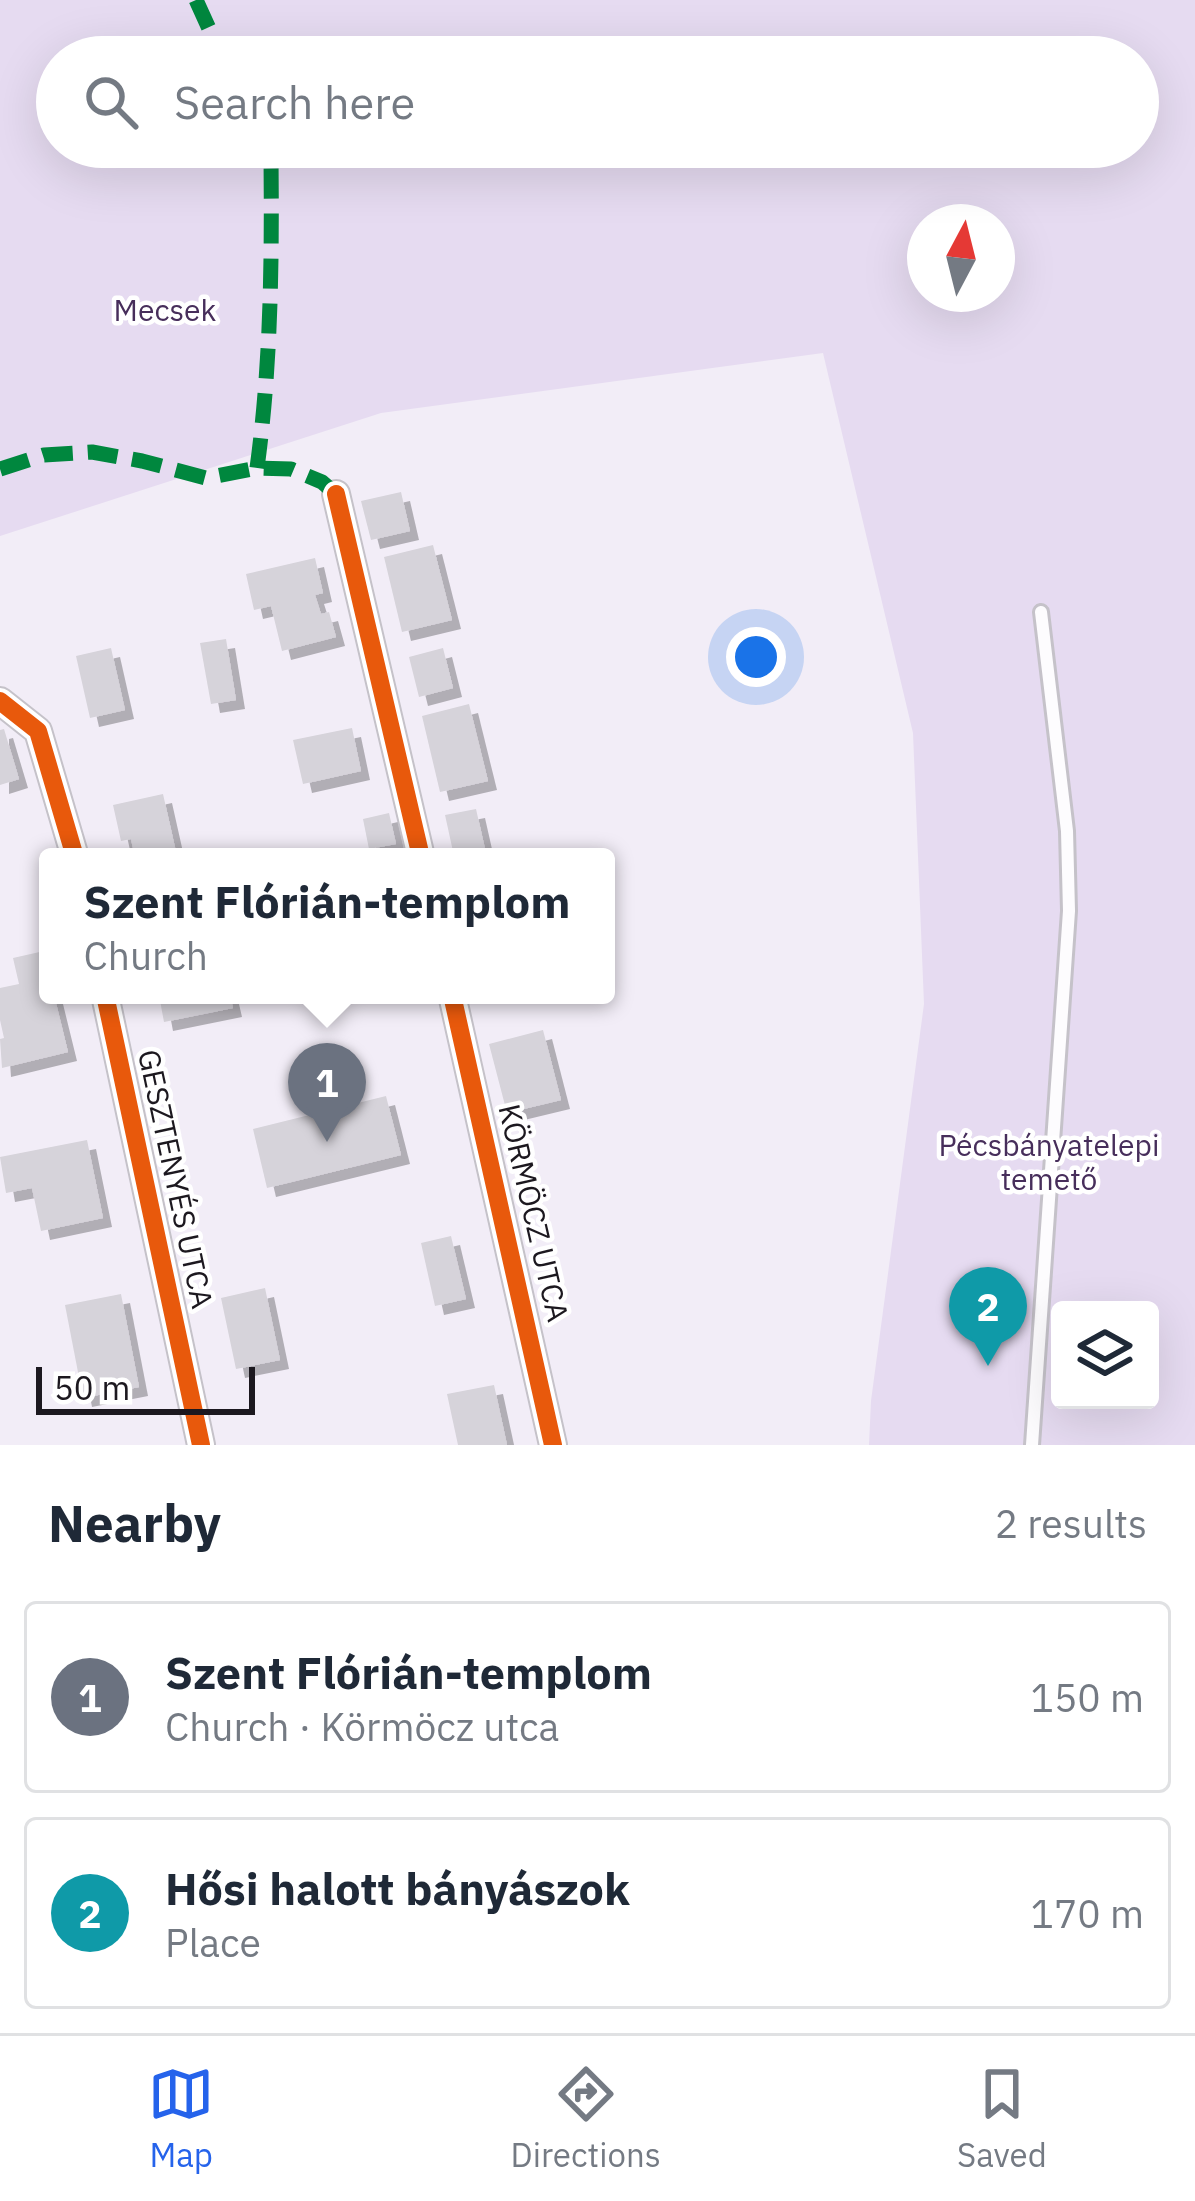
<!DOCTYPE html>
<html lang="en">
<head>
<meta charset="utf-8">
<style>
	:root { --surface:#fff; --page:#f6f6f7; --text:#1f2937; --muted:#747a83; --line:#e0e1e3; --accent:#2563eb }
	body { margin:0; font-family:"IBM Plex Sans",sans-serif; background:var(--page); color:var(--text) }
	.controls { position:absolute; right:36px; bottom:36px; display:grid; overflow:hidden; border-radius:12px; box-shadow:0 12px 48px #0002 }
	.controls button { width:108px; height:108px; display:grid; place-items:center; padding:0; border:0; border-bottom:3px solid var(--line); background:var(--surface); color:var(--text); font:60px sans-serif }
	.compass { position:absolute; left:907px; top:204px; width:108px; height:108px; border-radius:50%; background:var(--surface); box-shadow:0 12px 48px #0002; rotate:7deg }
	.scale { position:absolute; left:36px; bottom:30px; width:219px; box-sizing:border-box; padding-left:12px; border:6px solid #1c181f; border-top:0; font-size:33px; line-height:42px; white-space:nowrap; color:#1c181f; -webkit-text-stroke:9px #fff; paint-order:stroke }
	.you { position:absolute; left:756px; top:657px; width:42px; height:42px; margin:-30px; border:9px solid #fff; border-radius:50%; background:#1a73e8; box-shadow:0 0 0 18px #1a73e833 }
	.badge { display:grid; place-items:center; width:78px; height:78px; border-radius:50%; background:var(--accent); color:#fff; font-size:39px; font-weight:700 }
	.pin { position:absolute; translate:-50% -99px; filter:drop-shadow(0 3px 6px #0008) }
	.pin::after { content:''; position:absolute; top:63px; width:42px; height:36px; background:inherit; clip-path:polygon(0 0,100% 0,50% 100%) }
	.popup { position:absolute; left:39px; top:848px; width:576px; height:156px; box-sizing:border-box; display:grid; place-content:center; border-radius:12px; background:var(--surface); filter:drop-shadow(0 3px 9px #0005); font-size:39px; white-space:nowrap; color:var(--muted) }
	.popup b { font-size:45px; color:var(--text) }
	.popup::after { content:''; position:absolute; left:50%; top:100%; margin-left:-24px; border:24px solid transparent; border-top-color:var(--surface) }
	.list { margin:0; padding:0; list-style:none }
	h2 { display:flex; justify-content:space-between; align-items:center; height:156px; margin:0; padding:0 48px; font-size:51px }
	h2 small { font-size:39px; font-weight:400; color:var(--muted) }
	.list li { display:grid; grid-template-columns:78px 1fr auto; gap:36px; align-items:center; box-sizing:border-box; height:192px; margin:0 24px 24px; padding:0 24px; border:3px solid var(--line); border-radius:12px }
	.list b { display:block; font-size:45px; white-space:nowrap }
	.list p { margin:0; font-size:39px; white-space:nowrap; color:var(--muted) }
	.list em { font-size:39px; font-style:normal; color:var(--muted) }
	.icon { flex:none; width:66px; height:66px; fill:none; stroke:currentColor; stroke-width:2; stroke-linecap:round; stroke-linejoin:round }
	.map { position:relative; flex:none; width:1195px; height:1445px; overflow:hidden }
	.search { position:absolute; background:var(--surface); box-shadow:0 12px 48px #0002; left:36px; right:36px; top:36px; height:132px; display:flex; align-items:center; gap:30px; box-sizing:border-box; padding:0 42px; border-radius:66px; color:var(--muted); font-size:45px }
	.sheet { height:588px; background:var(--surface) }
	nav { display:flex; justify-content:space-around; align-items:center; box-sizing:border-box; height:168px; border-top:3px solid var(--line); background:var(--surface); font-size:33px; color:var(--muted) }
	nav a { display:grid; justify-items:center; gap:6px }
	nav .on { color:var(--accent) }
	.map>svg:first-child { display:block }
	.green { fill:#e6dbf1; fill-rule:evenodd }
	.building { fill:#d6d3da; filter:url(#shadow) }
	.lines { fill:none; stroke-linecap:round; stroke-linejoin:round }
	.service-casing { stroke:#c5c2c9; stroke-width:18 }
	.minor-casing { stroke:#c5c2c9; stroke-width:30 }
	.service { stroke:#fdfcfe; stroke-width:12 }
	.minor { stroke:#fdfcfe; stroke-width:24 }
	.quiet { stroke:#00873e; stroke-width:15; stroke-dasharray:30 15; stroke-linecap:butt }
	.cycleway-casing { stroke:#fff; stroke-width:26 }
	.cycleway { stroke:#e8590c; stroke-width:18 }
	.labels { text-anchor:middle; stroke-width:9; stroke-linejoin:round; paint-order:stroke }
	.park-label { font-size:30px; fill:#472e5b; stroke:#fff }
	.street-label { font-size:30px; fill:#1c181f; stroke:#fff }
</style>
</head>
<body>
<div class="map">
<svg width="1195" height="1445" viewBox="0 0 1195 1445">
	<defs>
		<filter id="shadow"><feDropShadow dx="9" dy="9" stdDeviation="0" flood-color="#0004"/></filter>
	</defs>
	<rect width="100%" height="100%" fill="#f2edf7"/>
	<!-- green -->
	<path class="green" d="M 0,0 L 1195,0 L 1195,1445 L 869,1445 L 871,1401 L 924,1004 L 913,733 L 823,353 L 381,413 L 0,536 ZM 57,57 L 1138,57 L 1138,147 L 57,147 ZM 925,222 L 997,222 L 997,294 L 925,294 ZM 1060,1310 L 1150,1310 L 1150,1400 L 1060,1400 Z"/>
	<!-- building -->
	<g class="building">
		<polygon points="401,492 410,531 371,540 361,501"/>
		<polygon points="433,545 452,620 402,632 384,557"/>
		<polygon points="315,558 323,593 315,595 321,614 329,612 336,637 282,651 271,606 254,610 246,574"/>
		<polygon points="226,639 236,700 211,704 200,643"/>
		<polygon points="111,648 125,710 90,718 76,656"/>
		<polygon points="443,648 453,688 419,697 409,657"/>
		<polygon points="469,704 488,781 440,792 422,716"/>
		<polygon points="352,728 361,771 303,784 293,740"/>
		<polygon points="4,729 19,779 0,785 0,730"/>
		<polygon points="163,794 176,852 152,857 135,857 131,839 121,841 113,805"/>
		<polygon points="476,809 485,849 454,856 445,815"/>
		<polygon points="389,813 396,844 369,849 363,819"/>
		<polygon points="44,951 48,968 48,995 54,995 68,1052 2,1068 0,1039 4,1038 0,1020 0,988 19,984 13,958"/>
		<polygon points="159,995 230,995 233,1008 164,1022"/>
		<polygon points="543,1030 561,1100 507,1113 489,1044"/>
		<polygon points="386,1096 401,1155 267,1188 253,1129"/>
		<polygon points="87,1140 103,1218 41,1231 32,1188 6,1193 0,1157"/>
		<polygon points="451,1236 466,1299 435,1306 421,1243"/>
		<polygon points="265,1288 280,1360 236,1369 221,1298"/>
		<polygon points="121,1294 139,1387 83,1398 65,1305"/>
		<polygon points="494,1385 507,1445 458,1445 447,1394"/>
	</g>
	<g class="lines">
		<defs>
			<polyline id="service" points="1032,1445 1069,911 1067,831 1041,612"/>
			<g id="minor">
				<polyline points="336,494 421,857"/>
				<polyline points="0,701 38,731 75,857"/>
				<polyline points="105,995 201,1445"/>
				<polyline points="452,995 553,1445"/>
			</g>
		</defs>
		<!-- service casing -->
		<use href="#service" class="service-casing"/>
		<!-- minor casing -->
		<use href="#minor" class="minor-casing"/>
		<!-- service -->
		<use href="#service" class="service"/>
		<!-- minor -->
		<use href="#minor" class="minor"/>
		<!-- quiet -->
		<g class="quiet">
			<polyline points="196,0 222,57"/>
			<path d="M 257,468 C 271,365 272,262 271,159 L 266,147"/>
			<polyline points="0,469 44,455 92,452 142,461 206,478 257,468 291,469 322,482 336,494"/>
		</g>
		<defs>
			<g id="cycleway">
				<polyline points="336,494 421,857"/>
				<polyline points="0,701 38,731 75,857"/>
				<polyline points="105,995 201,1445"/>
				<polyline points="452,995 553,1445"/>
			</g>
		</defs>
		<!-- cycleway casing -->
		<use href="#cycleway" class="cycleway-casing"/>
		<!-- cycleway -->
		<use href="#cycleway" class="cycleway"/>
	</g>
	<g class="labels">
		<!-- park labels -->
		<g class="park-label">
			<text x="165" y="321">Mecsek</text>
			<text x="1049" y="1156">Pécsbányatelepi<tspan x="1049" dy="34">temető</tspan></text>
		</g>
		<!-- street labels -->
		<g class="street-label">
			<text transform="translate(175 1179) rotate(78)" y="10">GESZTENYÉS UTCA</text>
			<text transform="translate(533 1213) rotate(77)" y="10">KÖRMÖCZ UTCA</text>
		</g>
	</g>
</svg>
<div class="controls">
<button><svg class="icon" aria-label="layers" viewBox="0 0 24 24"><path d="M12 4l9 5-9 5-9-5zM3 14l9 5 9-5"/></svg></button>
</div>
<svg class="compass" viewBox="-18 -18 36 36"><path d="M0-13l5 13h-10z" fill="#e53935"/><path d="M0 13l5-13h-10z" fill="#747a83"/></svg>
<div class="scale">50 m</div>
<div class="you"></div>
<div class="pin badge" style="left:327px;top:1142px;background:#6b7280">1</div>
<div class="popup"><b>Szent Flórián-templom</b>Church</div>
<div class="pin badge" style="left:988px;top:1366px;background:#0f9aa8">2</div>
<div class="search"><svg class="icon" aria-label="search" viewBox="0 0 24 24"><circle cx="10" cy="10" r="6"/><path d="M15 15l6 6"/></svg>Search here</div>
</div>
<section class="sheet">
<h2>Nearby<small>2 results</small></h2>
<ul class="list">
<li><span class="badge" style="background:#6b7280">1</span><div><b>Szent Flórián-templom</b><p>Church · Körmöcz utca</p></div><em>150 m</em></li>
<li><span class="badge" style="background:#0f9aa8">2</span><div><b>Hősi halott bányászok</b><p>Place</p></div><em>170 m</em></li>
</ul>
</section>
<nav>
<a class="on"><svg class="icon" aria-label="map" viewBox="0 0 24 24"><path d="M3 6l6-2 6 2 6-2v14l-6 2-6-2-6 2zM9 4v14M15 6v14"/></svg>Map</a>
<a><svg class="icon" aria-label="directions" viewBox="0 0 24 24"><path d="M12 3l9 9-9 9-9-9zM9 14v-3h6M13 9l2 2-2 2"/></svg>Directions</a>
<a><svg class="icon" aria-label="saved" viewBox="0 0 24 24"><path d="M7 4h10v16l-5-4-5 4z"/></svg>Saved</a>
</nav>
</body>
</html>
